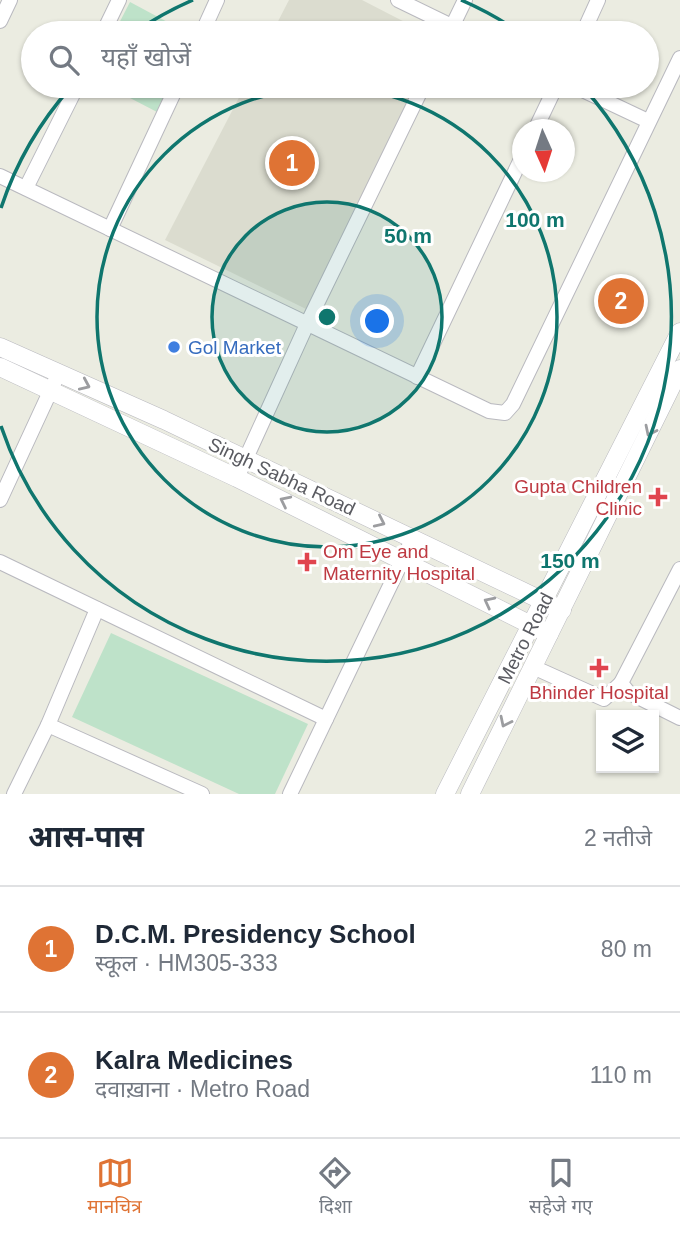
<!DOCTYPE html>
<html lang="hi">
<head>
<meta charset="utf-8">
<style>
	:root { --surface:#fff; --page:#f6f6f7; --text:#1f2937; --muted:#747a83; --line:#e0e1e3; --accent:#df7334 }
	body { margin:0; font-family:Helvetica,"Noto Sans Devanagari",sans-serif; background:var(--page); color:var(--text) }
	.controls { position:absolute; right:21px; bottom:21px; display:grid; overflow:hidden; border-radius:0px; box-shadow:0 2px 5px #0004 }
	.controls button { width:63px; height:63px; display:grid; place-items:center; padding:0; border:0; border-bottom:2px solid var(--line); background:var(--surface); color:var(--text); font:35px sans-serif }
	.compass { position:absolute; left:512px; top:119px; width:63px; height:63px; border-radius:50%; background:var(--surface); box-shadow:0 2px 5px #0004; rotate:177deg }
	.you { position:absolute; left:378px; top:322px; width:24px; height:24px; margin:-18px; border:5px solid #fff; border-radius:50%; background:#1a73e8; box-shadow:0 0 0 10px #1a73e833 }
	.badge { display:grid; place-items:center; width:46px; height:46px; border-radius:50%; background:var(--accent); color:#fff; font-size:23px; font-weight:700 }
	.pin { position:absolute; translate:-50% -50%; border:4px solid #fff; box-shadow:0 2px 7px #0006 }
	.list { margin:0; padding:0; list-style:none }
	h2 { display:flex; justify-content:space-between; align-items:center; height:91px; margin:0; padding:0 28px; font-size:30px }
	h2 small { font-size:23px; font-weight:400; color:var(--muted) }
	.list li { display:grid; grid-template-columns:46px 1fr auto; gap:21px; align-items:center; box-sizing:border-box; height:126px; padding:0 28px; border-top:2px solid var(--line) }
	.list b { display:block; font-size:26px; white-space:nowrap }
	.list p { margin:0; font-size:23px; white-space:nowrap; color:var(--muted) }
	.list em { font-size:23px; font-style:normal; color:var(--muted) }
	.icon { flex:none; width:38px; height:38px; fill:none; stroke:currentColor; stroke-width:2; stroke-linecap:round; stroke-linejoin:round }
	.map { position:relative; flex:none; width:680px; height:794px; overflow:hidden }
	.search { position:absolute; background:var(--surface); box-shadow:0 2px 5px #0004; left:21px; right:21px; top:21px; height:77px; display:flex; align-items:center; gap:18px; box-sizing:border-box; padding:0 24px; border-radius:38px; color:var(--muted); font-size:26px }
	.sheet { height:343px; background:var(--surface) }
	nav { display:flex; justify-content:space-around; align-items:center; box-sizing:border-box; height:98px; border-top:2px solid var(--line); background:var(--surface); font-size:19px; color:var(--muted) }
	nav a { display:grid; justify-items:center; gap:4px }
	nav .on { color:var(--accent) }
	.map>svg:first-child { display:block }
	.education { fill:#dbdccf }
	.green { fill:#bee2c9 }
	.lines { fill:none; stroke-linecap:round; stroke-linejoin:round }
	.minor-casing { stroke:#b9b9bf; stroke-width:16 }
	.tertiary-casing { stroke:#b9b9bf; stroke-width:19 }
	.minor { stroke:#fff; stroke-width:14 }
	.tertiary { stroke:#fff; stroke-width:18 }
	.oneway { stroke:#9c9da0 }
	.ring { fill:none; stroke:#0f766e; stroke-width:3.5 }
	.shop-dot { fill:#3f7fe0; stroke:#fff; stroke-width:2.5 }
	.health-dot { fill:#e0444e; stroke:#fff; stroke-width:2.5 }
	.labels { text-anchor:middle; stroke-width:6; stroke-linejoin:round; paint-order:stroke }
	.shop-label { font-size:19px; fill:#366cbe; stroke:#fff; text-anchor:start }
	.street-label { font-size:19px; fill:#5a5b61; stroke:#fff }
	.health-label { font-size:19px; fill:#be3a42; stroke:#fff; text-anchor:end }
	.centre { fill:#0f766e; stroke:#fff; stroke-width:3.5 }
	.ring-label { font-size:21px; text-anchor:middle; font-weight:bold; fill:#0f766e; stroke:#fff; stroke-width:6; stroke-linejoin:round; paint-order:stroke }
</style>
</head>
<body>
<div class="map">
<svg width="680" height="794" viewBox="0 0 680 794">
	<rect width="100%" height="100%" fill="#ebece1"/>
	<!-- education -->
	<g class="education">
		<polygon points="289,0 362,0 426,33 272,33"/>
		<polygon points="245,86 417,86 306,309 165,240"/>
	</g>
	<!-- green -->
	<g class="green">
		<polygon points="130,2 188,33 114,33"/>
		<polygon points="107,86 170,86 157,112"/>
		<polygon points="111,633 308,724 275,794 239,794 72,717"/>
	</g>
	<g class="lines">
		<defs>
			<g id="minor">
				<polyline points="398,0 466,33"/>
				<polyline points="0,21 10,0"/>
				<polyline points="103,33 119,0"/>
				<polyline points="202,33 217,0"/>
				<polyline points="449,33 465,0"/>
				<polyline points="583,33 598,0"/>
				<polyline points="574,86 648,121"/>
				<polyline points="535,130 556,86"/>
				<polyline points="0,176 489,411 505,413 513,404 680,58"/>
				<polyline points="26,188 77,86"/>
				<polyline points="110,229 177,86"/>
				<polyline points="417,377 522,157"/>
				<polyline points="237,478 308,322 423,86"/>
				<polyline points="0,500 55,381"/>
				<polyline points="0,562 326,719"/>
				<polyline points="680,569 621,683 628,692 680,718"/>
				<polyline points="533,667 604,699 621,683"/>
				<polyline points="48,725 202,794"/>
				<polyline points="14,794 48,725 97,609"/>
				<polyline points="290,794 413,538"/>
			</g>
			<g id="tertiary">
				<polyline points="0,347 164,420 562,610"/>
				<polyline points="0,367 237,478 549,634"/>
				<polyline points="445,794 680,332"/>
				<polyline points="470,794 680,369"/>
			</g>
		</defs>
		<!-- minor casing -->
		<use href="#minor" class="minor-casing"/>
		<!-- tertiary casing -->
		<use href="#tertiary" class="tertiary-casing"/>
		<!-- minor -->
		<use href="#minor" class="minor"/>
		<!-- tertiary -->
		<use href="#tertiary" class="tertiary"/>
	</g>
	<!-- one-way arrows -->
	<defs><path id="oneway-chevron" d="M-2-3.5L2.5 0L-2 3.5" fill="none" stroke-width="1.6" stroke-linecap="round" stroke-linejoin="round" transform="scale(1.75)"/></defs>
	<g class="oneway">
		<use href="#oneway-chevron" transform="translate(85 385) rotate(24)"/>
		<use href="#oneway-chevron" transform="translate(650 431) rotate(116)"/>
		<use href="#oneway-chevron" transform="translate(285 501) rotate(-154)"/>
		<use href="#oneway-chevron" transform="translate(380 522) rotate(25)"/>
		<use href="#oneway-chevron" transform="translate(489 602) rotate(-153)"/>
		<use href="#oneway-chevron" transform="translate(505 722) rotate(116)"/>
	</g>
	<!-- distance rings -->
	<circle cx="327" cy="317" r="115" fill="#0f766e" fill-opacity=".12"/>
	<g class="ring">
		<circle cx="327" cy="317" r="115"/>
		<circle cx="327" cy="317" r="230"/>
		<path d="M1 208A344 344 0 0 1 71 87M135 32A344 344 0 0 1 193 0M461 0A344 344 0 0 1 519 32M583 87A344 344 0 1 1 1 426"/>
	</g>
	<!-- markers -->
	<circle class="shop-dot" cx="174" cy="347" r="7"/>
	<g class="health-dot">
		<path d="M654.5 486.5h7v7h7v7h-7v7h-7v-7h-7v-7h7z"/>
		<path d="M303.5 551.5h7v7h7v7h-7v7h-7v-7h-7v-7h7z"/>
		<path d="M595.5 657.5h7v7h7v7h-7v7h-7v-7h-7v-7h7z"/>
	</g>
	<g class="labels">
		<!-- shop labels -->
		<g class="shop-label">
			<text x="188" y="354">Gol Market</text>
		</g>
		<!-- street labels -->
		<g class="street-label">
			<text transform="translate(282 476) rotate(25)" y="7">Singh Sabha Road</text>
			<text transform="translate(525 638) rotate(-63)" y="7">Metro Road</text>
		</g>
		<!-- health labels -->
		<g class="health-label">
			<text x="642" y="493">Gupta Children<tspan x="642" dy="22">Clinic</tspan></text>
			<text x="323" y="558" text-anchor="start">Om Eye and<tspan x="323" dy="22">Maternity Hospital</tspan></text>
			<text x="599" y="699" text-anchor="middle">Bhinder Hospital</text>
		</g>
	</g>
	<circle cx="327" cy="317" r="10" class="centre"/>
	<g class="ring-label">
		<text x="535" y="227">100 m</text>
		<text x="408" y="243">50 m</text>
		<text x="570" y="568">150 m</text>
	</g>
</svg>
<div class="controls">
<button><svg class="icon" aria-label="layers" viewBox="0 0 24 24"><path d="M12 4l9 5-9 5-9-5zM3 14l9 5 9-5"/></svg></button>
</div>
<svg class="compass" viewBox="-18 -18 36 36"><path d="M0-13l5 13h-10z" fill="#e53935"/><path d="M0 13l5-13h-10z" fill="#747a83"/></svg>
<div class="you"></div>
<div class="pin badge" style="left:292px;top:163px">1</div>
<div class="pin badge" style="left:621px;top:301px">2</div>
<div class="search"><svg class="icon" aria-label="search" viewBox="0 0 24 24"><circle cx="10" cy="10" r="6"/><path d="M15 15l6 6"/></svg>यहाँ खोजें</div>
</div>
<section class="sheet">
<h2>आस-पास<small>2 नतीजे</small></h2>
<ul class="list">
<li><span class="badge">1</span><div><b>D.C.M. Presidency School</b><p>स्कूल · HM305-333</p></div><em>80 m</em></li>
<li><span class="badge">2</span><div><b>Kalra Medicines</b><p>दवाख़ाना · Metro Road</p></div><em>110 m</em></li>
</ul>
</section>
<nav>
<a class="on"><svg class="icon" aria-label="map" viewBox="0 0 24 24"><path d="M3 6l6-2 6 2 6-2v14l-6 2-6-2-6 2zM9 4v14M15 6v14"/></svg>मानचित्र</a>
<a><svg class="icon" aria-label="directions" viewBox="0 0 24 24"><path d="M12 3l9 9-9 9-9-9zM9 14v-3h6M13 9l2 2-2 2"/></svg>दिशा</a>
<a><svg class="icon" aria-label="saved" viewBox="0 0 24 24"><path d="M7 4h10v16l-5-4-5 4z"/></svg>सहेजे गए</a>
</nav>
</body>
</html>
